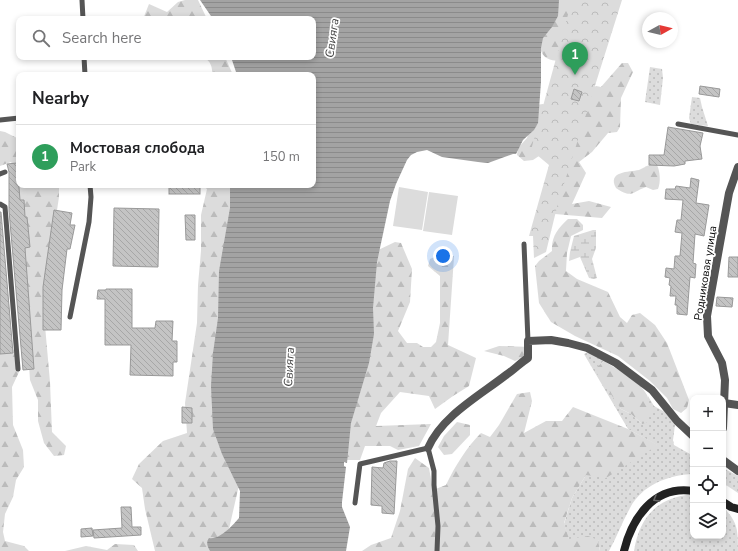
<!DOCTYPE html>
<html lang="en">
<head>
<meta charset="utf-8">
<style>
	:root { --surface:#fff; --page:#f2f2f2; --text:#202124; --muted:#757577; --line:#e0e0e0; --accent:#000 }
	body { margin:0; font-family:"Nunito Sans",sans-serif; background:var(--page); color:var(--text) }
	.controls { position:absolute; right:12px; bottom:12px; display:grid; overflow:hidden; border-radius:8px; box-shadow:0 2px 6px #0003 }
	.controls button { width:36px; height:36px; display:grid; place-items:center; padding:0; border:0; border-bottom:1px solid var(--line); background:var(--surface); color:var(--text); font:20px sans-serif }
	.compass { position:absolute; left:642px; top:12px; width:36px; height:36px; border-radius:50%; background:var(--surface); box-shadow:0 2px 6px #0003; rotate:82deg }
	.you { position:absolute; left:443px; top:256px; width:14px; height:14px; margin:-10px; border:3px solid #fff; border-radius:50%; background:#1a73e8; box-shadow:0 0 0 6px #1a73e833 }
	.badge { display:grid; place-items:center; width:26px; height:26px; border-radius:50%; background:var(--accent); color:#fff; font-size:13px; font-weight:700 }
	.pin { position:absolute; translate:-50% -33px; filter:drop-shadow(0 1px 2px #0008) }
	.pin::after { content:''; position:absolute; top:21px; width:14px; height:12px; background:inherit; clip-path:polygon(0 0,100% 0,50% 100%) }
	.list { margin:0; padding:0; list-style:none }
	h2 { display:flex; justify-content:space-between; align-items:center; height:52px; margin:0; padding:0 16px; font-size:17px }
	h2 small { font-size:13px; font-weight:400; color:var(--muted) }
	.list li { display:grid; grid-template-columns:26px 1fr auto; gap:12px; align-items:center; box-sizing:border-box; height:64px; padding:0 16px; border-top:1px solid var(--line) }
	.list b { display:block; font-size:15px; white-space:nowrap }
	.list p { margin:0; font-size:13px; white-space:nowrap; color:var(--muted) }
	.list em { font-size:13px; font-style:normal; color:var(--muted) }
	.icon { flex:none; width:22px; height:22px; fill:none; stroke:currentColor; stroke-width:2; stroke-linecap:round; stroke-linejoin:round }
	.map { position:relative; flex:none; width:738px; height:551px; overflow:hidden }
	.search { position:absolute; background:var(--surface); box-shadow:0 2px 6px #0003; left:16px; top:16px; width:300px; height:44px; display:flex; align-items:center; gap:10px; box-sizing:border-box; padding:0 14px; border-radius:8px; color:var(--muted); font-size:15px }
	.panel { position:absolute; background:var(--surface); box-shadow:0 2px 6px #0003; left:16px; top:72px; width:300px; height:116px; border-radius:8px }
	.map>svg:first-child { display:block }
	.grass { fill:url(#grass-dots) }
	.forest { fill:url(#forest-firs) }
	.wetland { fill:url(#wetland-marsh) }
	.park { fill:url(#park-crowns) }
	.pitch { fill:#dcdcdc }
	.water { fill:url(#water-rules) }
	.building { fill:url(#building-back-hatch); stroke:#999 }
	.lines { fill:none; stroke-linecap:round; stroke-linejoin:round }
	.lane { stroke:#555; stroke-width:5 }
	.street { stroke:#555; stroke-width:8 }
	.secondary { stroke:#222; stroke-width:8 }
	.oneway { stroke:#646464 }
	.labels { text-anchor:middle; stroke-width:3.5; stroke-linejoin:round; paint-order:stroke }
	.street-label { font-size:11px; fill:#000; stroke:#fff }
	.water-label { font-size:12px; font-style:italic; fill:#444; stroke:#fff }
</style>
</head>
<body>
<div class="map">
<svg width="738" height="551" viewBox="0 0 738 551">
	<defs>
		<pattern id="grass-dots" width="8" height="8" patternUnits="userSpaceOnUse"><rect width="8" height="8" fill="#dcdcdc"/><path d="M2 2h.1M6 6h.1" fill="none" stroke="#bbb" stroke-width="1.8" stroke-linecap="round"/></pattern>
		<pattern id="forest-firs" width="22" height="20" patternUnits="userSpaceOnUse"><rect width="22" height="20" fill="#dcdcdc"/><path d="M5 1l3.5 6h-7zM16 11l3.5 6h-7z" fill="#bbb"/></pattern>
		<pattern id="wetland-marsh" width="20" height="14" patternUnits="userSpaceOnUse"><rect width="20" height="14" fill="#dcdcdc"/><path d="M1 5h8M5 5V1M11 12h8M15 12V8" fill="none" stroke="#bbb"/></pattern>
		<pattern id="park-crowns" width="20" height="18" patternUnits="userSpaceOnUse"><rect width="20" height="18" fill="#dcdcdc"/><path d="M2 6a3 3 0 1 1 6 0M12 15a3 3 0 1 1 6 0" fill="none" stroke="#bbb"/></pattern>
		<pattern id="water-rules" width="6" height="5" patternUnits="userSpaceOnUse"><rect width="6" height="5" fill="#a3a3a3"/><path d="M0 2.5h6" fill="none" stroke="#8b8b8b"/></pattern>
		<pattern id="building-back-hatch" width="6" height="6" patternUnits="userSpaceOnUse"><rect width="6" height="6" fill="#c4c4c4"/><path d="M-1 5l2 2M0 0l6 6M5-1l2 2" fill="none" stroke="#a7a7a7"/></pattern>
	</defs>
	<rect width="100%" height="100%" fill="#fff"/>
	<!-- grass -->
	<g class="grass">
		<polygon points="650,67 662,69 663,78 660,105 645,102"/>
		<polygon points="692,97 700,98 702,107 708,126 691,124 689,118"/>
		<path d="M 588,352 L 604,361 L 597,367 L 621,409 L 631,414 L 642,424 L 648,415 L 648,396 L 654,406 L 665,412 L 675,425 L 673,440 L 674,445 L 690,454 L 693,454 L 693,474 C 668,475 642,485 630,508 C 622,522 617,537 609,551 L 600,551 L 598,540 L 569,540 L 564,524 L 572,498 L 586,475 L 657,445 L 628,429 L 584,354 Z"/>
		<polygon points="723,468 738,476 738,493 723,483"/>
		<path d="M 686,495 L 693,495 L 693,536 L 723,536 L 723,507 C 738,522 738,530 738,551 L 634,551 C 639,520 654,500 686,495 Z"/>
	</g>
	<!-- forest -->
	<g class="forest">
		<polygon points="185,0 198,0 207,19 143,19 149,4 167,12 178,2"/>
		<path d="M 556,0 L 587,0 L 557,61 C 544,59 543,56 538,44 Z"/>
		<path d="M 204,57 L 225,57 L 233,75 L 212,75 C 213,67 210,61 204,57 Z"/>
		<polygon points="622,63 628,63 633,72 621,98 620,127 617,132 608,133 592,152 579,162 586,173 572,204 589,201 611,207 602,218 543,213 592,86 601,87"/>
		<polygon points="543,104 548,106 539,156 533,160 524,161 517,155 518,148 527,138 536,105"/>
		<polygon points="0,131 5,132 17,138 19,138 19,185 59,185 59,197 43,303 50,382 52,432 66,446 64,455 54,456 44,443 38,421 38,400 30,380 16,170 11,162 0,166"/>
		<path d="M 651,164 L 657,165 C 660,171 661,182 658,189 L 653,190 L 646,187 C 632,192 632,199 616,188 C 607,171 629,172 639,170 C 643,168 647,166 651,164 Z"/>
		<polygon points="202,185 232,185 239,485 224,551 155,551 145,509 142,488 132,479 139,464 163,441 187,433 185,403 197,323 198,285 201,251 201,215 207,189"/>
		<path d="M 568,219 L 577,219 L 583,225 L 583,230 L 571,236 L 567,253 L 566,271 L 577,279 L 608,292 L 620,317 L 627,323 L 632,315 L 640,313 L 655,325 L 667,343 L 689,400 L 687,408 L 681,413 L 673,409 L 667,398 L 650,381 L 618,356 L 575,336 L 551,322 L 539,303 L 535,266 L 539,261 L 552,251 C 551,237 558,228 568,219 Z"/>
		<polygon points="395,242 401,243 412,269 410,302 398,331 407,343 417,343 423,347 431,347 436,342 440,323 440,276 428,266 430,259 437,256 440,250 447,247 454,257 448,345 476,358 469,386 453,396 435,409 429,396 400,392 381,413 376,426 431,424 419,446 398,450 390,446 365,446 360,460 337,460 374,252"/>
		<polygon points="499,346 532,347 532,353 515,361 504,356 484,351"/>
		<polygon points="7,349 16,350 19,372 12,387 13,425 23,450 24,467 16,480 13,497 5,514 3,532 5,541 24,546 29,551 0,551 0,354"/>
		<path d="M 604,361 C 618,370 639,380 647,395 C 649,399 648,404 652,410 L 651,414 L 648,415 L 649,422 L 642,424 L 631,414 L 621,409 L 596,372 L 597,367 Z"/>
		<path d="M 530,392 L 532,401 L 524,433 L 546,421 L 562,421 L 573,407 L 628,429 L 658,445 L 606,478 L 586,475 L 572,498 L 564,523 L 569,539 L 588,536 L 598,540 L 600,551 L 362,551 L 371,545 L 391,538 L 400,511 L 408,469 L 415,458 L 429,468 L 433,490 L 446,485 C 455,466 467,447 481,433 L 490,437 L 499,425 L 517,394 Z"/>
		<polygon points="457,422 470,425 470,435 452,454 444,455 438,447 444,436"/>
		<polygon points="115,544 134,545 138,551 65,551 86,546 107,550"/>
	</g>
	<!-- wetland -->
	<polygon class="wetland" points="593,230 596,230 596,248 592,259 597,278 594,279 589,278 580,257 569,261 570,252 574,236"/>
	<!-- park -->
	<polygon class="park" points="572,0 622,0 558,203 546,252 534,258 533,236 529,236 549,165 531,150"/>
	<!-- pitch -->
	<g class="pitch">
		<polygon points="399,187 428,192 422,230 393,226"/>
		<polygon points="429,192 458,196 452,235 423,231"/>
	</g>
	<!-- water -->
	<path class="water" d="M 200,0 L 559,0 L 558,16 L 552,27 L 543,38 L 541,48 L 541,82 L 538,123 L 534,130 L 523,140 L 516,154 L 513,154 L 488,163 L 478,162 L 442,157 L 427,150 L 417,152 L 411,155 L 407,160 L 396,184 L 390,201 L 383,234 L 377,262 L 373,308 L 374,334 L 369,363 L 351,423 L 347,463 L 344,462 L 344,466 L 346,467 L 342,502 L 342,507 L 350,527 L 346,551 L 210,551 C 207,546 206,542 209,538 C 220,540 233,525 239,518 L 240,491 L 222,454 L 213,429 L 211,386 L 213,353 L 218,318 L 219,271 L 230,208 L 230,185 L 313,185 L 313,75 L 237,75 L 231,57 L 313,57 L 313,19 L 213,19 Z"/>
	<!-- building -->
	<g class="building">
		<polygon points="700,86 720,89 719,97 699,94"/>
		<polygon points="574,89 582,92 579,101 571,99"/>
		<polygon points="668,127 703,133 700,146 702,159 685,161 685,164 674,166 649,165 649,155 664,155"/>
		<polygon points="17,163 20,200 24,200 25,217 27,217 30,247 25,248 34,369 23,370 9,211 9,172 7,164"/>
		<polygon points="691,178 699,180 696,203 709,205 704,236 695,234 693,263 696,264 695,278 690,277 687,315 677,314 677,305 675,305 676,296 670,296 671,286 669,285 670,278 665,277 666,268 674,269 675,256 680,256 682,233 675,232 677,220 681,220 683,200 665,199 666,189 675,189 676,186 690,188"/>
		<rect x="169" y="185" width="31" height="9"/>
		<polygon points="114,208 159,209 158,267 113,266"/>
		<polygon points="54,210 72,213 70,225 75,225 70,249 67,249 62,290 61,330 43,330 43,287"/>
		<polygon points="0,212 1,212 13,353 0,354"/>
		<polygon points="185,215 195,215 195,240 186,240"/>
		<polygon points="729,257 738,257 738,277 728,277"/>
		<polygon points="106,289 132,289 132,328 155,328 156,321 173,321 172,341 177,341 177,362 173,362 173,376 130,375 131,345 105,345 105,299 97,299 98,290 106,290"/>
		<polygon points="717,297 733,298 732,307 716,306"/>
		<polygon points="182,407 192,408 192,423 182,423"/>
		<polygon points="390,461 397,461 394,514 382,513 382,506 371,505 372,467 383,468 384,463"/>
		<polygon points="121,507 131,507 132,527 141,527 141,535 94,538 93,530 122,528"/>
		<polygon points="92,528 93,536 81,537 81,529"/>
	</g>
	<g class="lines">
		<!-- lane -->
		<g class="lane">
			<polyline points="82,0 83,19"/>
			<polyline points="84,57 85,75"/>
			<polyline points="0,120 19,118"/>
			<polyline points="678,124 738,135"/>
			<polyline points="0,174 5,172"/>
			<polyline points="0,204 5,207 18,369"/>
			<polyline points="524,244 528,341"/>
			<polyline points="70,317 89,222 91,197 90,185"/>
			<polyline points="355,503 360,464 428,448 434,471 434,485 438,526 437,551"/>
		</g>
		<!-- street -->
		<g class="street">
			<polyline points="724,403 738,405"/>
			<polyline points="723,428 725,380 722,363 708,336 707,316 729,193 738,167"/>
			<path d="M 428,448 C 442,416 479,396 506,375 C 514,370 520,363 528,358 L 528,341 L 551,340 L 568,343 L 587,348 L 616,363 L 652,390 L 677,421 L 693,436"/>
			<polyline points="723,460 738,471"/>
		</g>
		<!-- secondary -->
		<g class="secondary">
			<polyline points="723,502 731,507 738,509"/>
			<path d="M 624,551 C 632,518 654,485 693,491"/>
		</g>
	</g>
	<!-- one-way arrows -->
	<defs><path id="oneway-chevron" d="M-2-3.5L2.5 0L-2 3.5" fill="none" stroke-width="1.6" stroke-linecap="round" stroke-linejoin="round"/></defs>
	<use class="oneway" href="#oneway-chevron" transform="translate(656 499) rotate(150)"/>
	<g class="labels">
		<!-- street labels -->
		<g class="street-label">
			<text transform="translate(705 273) rotate(-81)" y="4">Родниковая улица</text>
		</g>
		<!-- water labels -->
		<g class="water-label">
			<text transform="translate(332 38) rotate(-82)" y="4">Свияга</text>
			<text transform="translate(289 367) rotate(-87)" y="4">Свияга</text>
		</g>
	</g>
</svg>
<div class="controls">
<button>+</button>
<button>−</button>
<button><svg class="icon" aria-label="locate" viewBox="0 0 24 24"><circle cx="12" cy="12" r="6"/><path d="M12 2v4M12 18v4M2 12h4M18 12h4"/></svg></button>
<button><svg class="icon" aria-label="layers" viewBox="0 0 24 24"><path d="M12 4l9 5-9 5-9-5zM3 14l9 5 9-5"/></svg></button>
</div>
<svg class="compass" viewBox="-18 -18 36 36"><path d="M0-13l5 13h-10z" fill="#e53935"/><path d="M0 13l5-13h-10z" fill="#757577"/></svg>
<div class="you"></div>
<div class="pin badge" style="left:575px;top:75px;background:#2e9e5b">1</div>
<div class="search"><svg class="icon" aria-label="search" viewBox="0 0 24 24"><circle cx="10" cy="10" r="6"/><path d="M15 15l6 6"/></svg>Search here</div>
<section class="panel">
<h2>Nearby<small></small></h2>
<ul class="list">
<li><span class="badge" style="background:#2e9e5b">1</span><div><b>Мостовая слобода</b><p>Park</p></div><em>150 m</em></li>
</ul>
</section>
</div>
</body>
</html>
